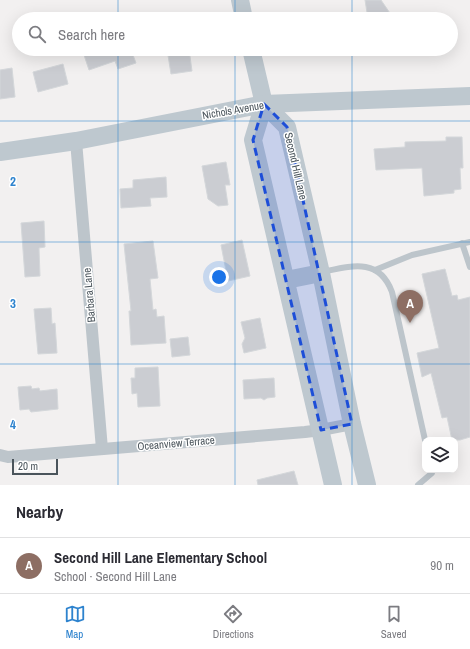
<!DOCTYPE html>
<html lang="en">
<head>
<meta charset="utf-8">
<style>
	:root { --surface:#fff; --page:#f7f7f7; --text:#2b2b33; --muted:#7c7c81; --line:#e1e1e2; --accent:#2e83ce }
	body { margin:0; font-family:"Archivo Narrow",sans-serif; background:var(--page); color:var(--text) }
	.controls { position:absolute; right:12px; bottom:12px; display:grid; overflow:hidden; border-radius:8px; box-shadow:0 4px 16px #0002 }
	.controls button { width:36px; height:36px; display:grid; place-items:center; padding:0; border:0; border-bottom:1px solid var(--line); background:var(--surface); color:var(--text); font:20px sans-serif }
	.scale { position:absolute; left:12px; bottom:10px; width:46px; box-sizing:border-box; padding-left:4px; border:2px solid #4a545b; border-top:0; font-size:11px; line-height:14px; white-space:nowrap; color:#4a545b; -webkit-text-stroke:3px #fff; paint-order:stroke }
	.you { position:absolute; left:219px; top:277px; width:14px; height:14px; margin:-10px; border:3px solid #fff; border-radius:50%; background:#1a73e8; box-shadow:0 0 0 6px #1a73e833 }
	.badge { display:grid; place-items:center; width:26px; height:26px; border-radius:50%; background:var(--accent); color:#fff; font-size:13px; font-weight:700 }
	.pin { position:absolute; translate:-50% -33px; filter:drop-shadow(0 1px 2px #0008) }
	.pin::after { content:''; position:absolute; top:21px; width:14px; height:12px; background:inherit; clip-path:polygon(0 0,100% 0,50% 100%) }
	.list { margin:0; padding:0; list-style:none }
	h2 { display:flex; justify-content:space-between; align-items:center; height:52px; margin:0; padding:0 16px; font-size:17px }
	h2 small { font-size:13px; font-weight:400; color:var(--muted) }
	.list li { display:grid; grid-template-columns:26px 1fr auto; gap:12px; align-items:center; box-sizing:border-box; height:56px; padding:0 16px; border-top:1px solid var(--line) }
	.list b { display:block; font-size:15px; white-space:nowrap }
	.list p { margin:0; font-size:13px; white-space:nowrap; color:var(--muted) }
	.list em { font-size:13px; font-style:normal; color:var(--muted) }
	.icon { flex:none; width:22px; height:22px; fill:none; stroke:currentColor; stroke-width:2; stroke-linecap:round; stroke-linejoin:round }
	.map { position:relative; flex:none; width:470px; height:485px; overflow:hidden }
	.search { position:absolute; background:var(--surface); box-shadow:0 4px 16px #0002; left:12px; right:12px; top:12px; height:44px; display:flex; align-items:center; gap:10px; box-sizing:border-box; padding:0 14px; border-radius:22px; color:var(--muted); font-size:15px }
	.sheet { height:108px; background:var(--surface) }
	nav { display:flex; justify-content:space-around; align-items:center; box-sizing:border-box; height:56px; border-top:1px solid var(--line); background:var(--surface); font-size:11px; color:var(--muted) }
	nav a { display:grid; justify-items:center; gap:2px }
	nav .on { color:var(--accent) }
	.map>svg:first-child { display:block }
	.building { fill:#cbcdd2; stroke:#d4d7da }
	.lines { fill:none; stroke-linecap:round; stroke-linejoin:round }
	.lane { stroke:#bdc5cb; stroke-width:6 }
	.street { stroke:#bdc5cb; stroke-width:12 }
	.secondary { stroke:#bec8cf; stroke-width:18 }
	.marked { fill:#1d4ed8; fill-opacity:0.2; stroke:#1d4ed8; stroke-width:3; stroke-dasharray:8 5; stroke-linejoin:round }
	.grid { fill:none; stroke:#2e83ce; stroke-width:1; stroke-opacity:0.55 }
	.labels { text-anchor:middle; stroke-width:3; stroke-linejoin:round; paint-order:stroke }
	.street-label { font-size:11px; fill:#4a545b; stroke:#fff }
	.grid-label { font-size:13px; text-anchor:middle; font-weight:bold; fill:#2e83ce; stroke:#fff; stroke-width:3; stroke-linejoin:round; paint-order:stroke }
</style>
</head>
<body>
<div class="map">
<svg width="470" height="485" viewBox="0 0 470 485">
	<rect width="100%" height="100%" fill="#f2f0f0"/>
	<!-- building -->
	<g class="building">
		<polygon points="365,0 381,0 394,19 368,19"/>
		<polygon points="91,49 143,49 144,51 133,55 136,63 118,69 115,61 89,70 83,52"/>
		<polygon points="167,49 189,49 192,71 171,74"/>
		<polygon points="63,64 68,84 38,92 33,72"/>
		<polygon points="12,68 15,97 0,99 0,70"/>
		<polygon points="446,137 462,137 463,168 460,168 461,189 454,190 454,193 424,196 422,168 376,170 374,149 405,147 405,142 446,141"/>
		<polygon points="226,162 230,185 225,185 228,205 218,206 208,199 202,166"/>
		<polygon points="166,177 167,197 150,198 151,206 121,208 120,189 133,188 133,180"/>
		<polygon points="44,221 45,247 39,248 40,276 25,277 21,223"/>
		<polygon points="242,240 250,276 228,281 221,245"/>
		<polygon points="153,241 158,278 150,279 153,310 156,309 157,317 164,316 166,343 131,345 129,311 131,311 124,244"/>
		<polygon points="445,269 452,296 457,295 458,300 470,297 470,437 460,440 452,440 447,417 442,418 431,373 422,377 417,353 439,348 422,274"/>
		<polygon points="51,308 52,324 55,323 57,353 38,354 34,309"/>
		<polygon points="260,318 266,348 244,353 242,344 245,338 241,322"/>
		<polygon points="188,337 190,355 172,357 170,339"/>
		<polygon points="158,367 160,406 138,407 137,393 132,394 131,378 135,378 135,368"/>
		<polygon points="274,378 275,397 267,398 264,400 261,398 244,399 243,380"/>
		<polygon points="31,386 32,389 39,388 40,391 57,389 58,409 31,412 29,409 20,410 18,387"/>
		<polygon points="294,471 298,485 258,485 257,480"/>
	</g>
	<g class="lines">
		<!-- lane -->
		<g class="lane">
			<polyline points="462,243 470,267"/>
			<polyline points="375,270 412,255 470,242"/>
			<path d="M 322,272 C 351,266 379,257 392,292 L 425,440"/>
			<polyline points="418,485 432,473 432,470"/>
		</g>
		<!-- street -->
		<g class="street">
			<polyline points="76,141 102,449"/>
			<polyline points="0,455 8,457 305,432 321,430 352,424"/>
		</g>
		<!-- secondary -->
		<g class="secondary">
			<polyline points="240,0 244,19"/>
			<polyline points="251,49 264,104 287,127 321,273 352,424 367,485"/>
			<polyline points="264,104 253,140 333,485"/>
			<polyline points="0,152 76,141 264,104 470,96"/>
			<polyline points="286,280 321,273"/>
		</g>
	</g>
	<!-- marked area -->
	<path class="marked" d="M 264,104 L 287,127 L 352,424 L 321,430 L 253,140 Z"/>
	<!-- grid -->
	<path class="grid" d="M 118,0 L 118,19M 235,0 L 235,19M 352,0 L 352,19M 118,49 L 118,485M 235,49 L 235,485M 352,49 L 352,485M 0,121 L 470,121M 0,242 L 470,242M 0,364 L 470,364"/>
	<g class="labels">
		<!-- street labels -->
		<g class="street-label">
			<text transform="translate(233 110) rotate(-10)" y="4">Nichols Avenue</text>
			<text transform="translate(296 166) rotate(77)" y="4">Second Hill Lane</text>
			<text transform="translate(89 295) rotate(-95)" y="4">Barbara Lane</text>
			<text transform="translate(176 443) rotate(-5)" y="4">Oceanview Terrace</text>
		</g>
	</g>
	<g class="grid-label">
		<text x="13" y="186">2</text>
		<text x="13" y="308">3</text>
		<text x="13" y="429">4</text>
	</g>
</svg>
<div class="controls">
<button><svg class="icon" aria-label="layers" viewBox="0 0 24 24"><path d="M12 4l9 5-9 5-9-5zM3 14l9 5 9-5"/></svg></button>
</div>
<div class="scale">20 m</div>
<div class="you"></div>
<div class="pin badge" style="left:410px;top:323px;background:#8d6e63">A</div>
<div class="search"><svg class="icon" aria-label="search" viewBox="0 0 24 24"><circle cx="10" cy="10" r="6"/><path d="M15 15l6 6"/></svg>Search here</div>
</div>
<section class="sheet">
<h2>Nearby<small></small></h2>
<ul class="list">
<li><span class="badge" style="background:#8d6e63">A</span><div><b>Second Hill Lane Elementary School</b><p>School · Second Hill Lane</p></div><em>90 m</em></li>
</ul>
</section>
<nav>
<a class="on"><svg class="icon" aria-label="map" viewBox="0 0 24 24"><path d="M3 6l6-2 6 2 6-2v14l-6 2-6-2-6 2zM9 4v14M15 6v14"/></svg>Map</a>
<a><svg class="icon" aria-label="directions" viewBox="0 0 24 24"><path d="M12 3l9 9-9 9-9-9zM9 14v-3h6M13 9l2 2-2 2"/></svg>Directions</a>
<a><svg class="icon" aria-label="saved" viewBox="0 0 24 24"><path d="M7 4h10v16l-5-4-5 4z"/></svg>Saved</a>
</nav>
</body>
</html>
